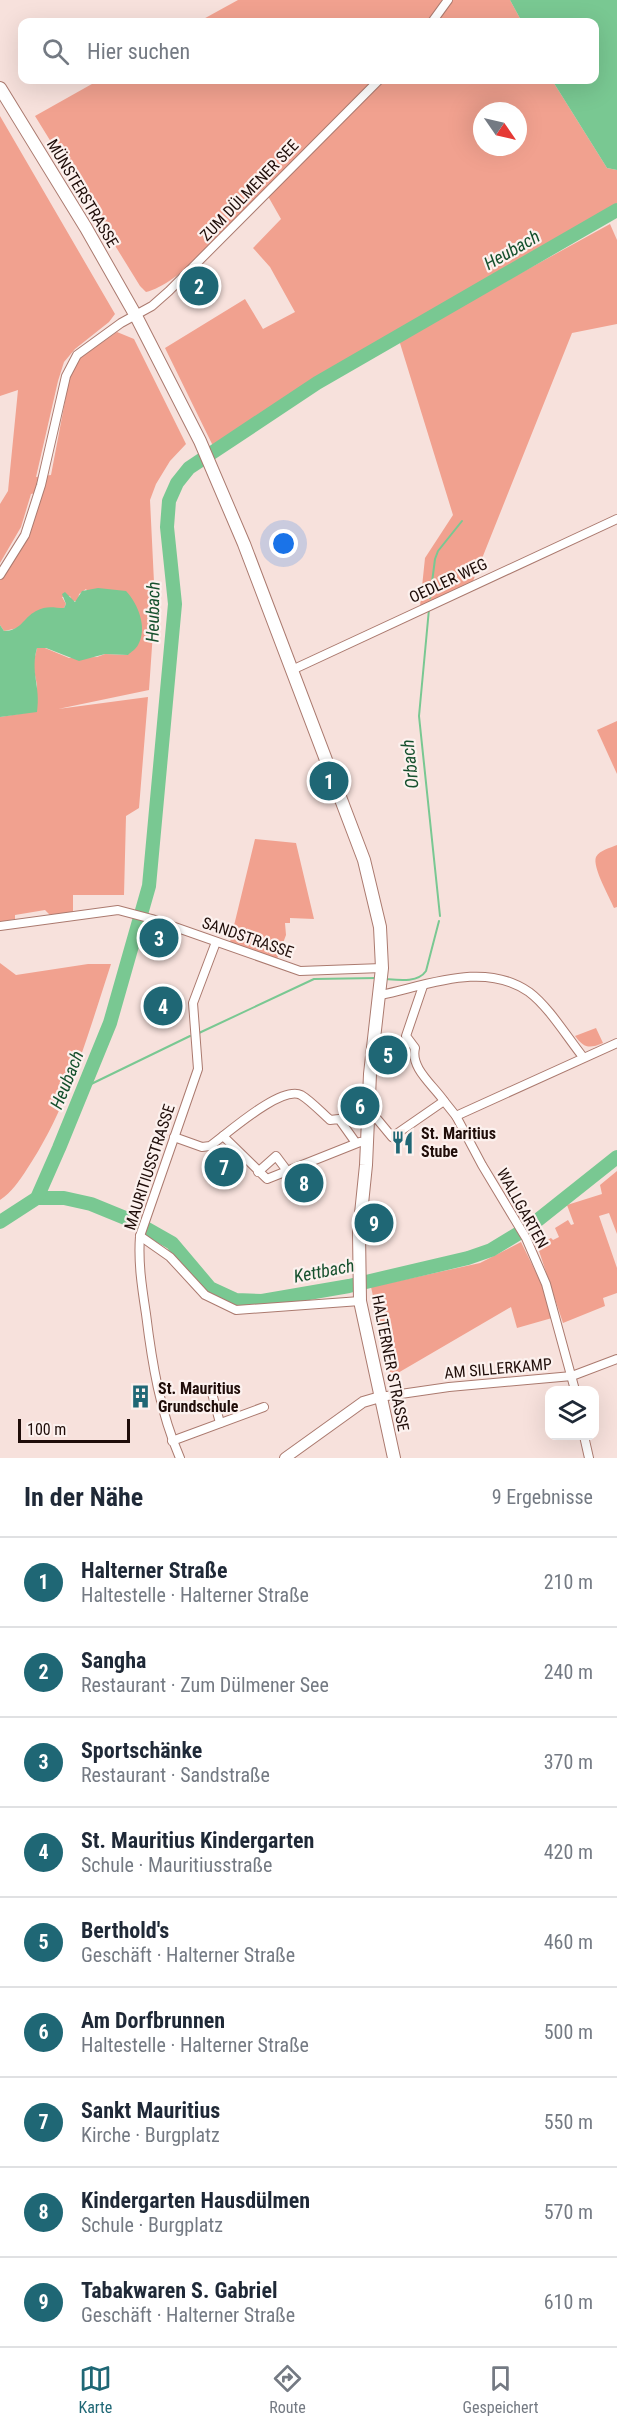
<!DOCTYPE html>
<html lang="de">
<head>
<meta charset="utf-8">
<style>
	:root { --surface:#fff; --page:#f6f6f7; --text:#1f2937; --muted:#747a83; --line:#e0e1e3; --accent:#1f6775 }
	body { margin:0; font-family:"Roboto Condensed",sans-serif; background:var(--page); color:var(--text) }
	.controls { position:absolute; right:18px; bottom:18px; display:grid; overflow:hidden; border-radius:12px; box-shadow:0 6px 24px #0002 }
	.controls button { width:54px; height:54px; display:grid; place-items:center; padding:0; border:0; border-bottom:2px solid var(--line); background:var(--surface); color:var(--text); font:30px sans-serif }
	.compass { position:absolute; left:473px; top:102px; width:54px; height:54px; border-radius:50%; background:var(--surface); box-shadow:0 6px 24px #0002; rotate:124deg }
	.scale { position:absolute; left:18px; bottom:15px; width:112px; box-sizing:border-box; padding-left:6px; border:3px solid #1f0d09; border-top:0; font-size:16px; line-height:21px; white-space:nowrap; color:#1f0d09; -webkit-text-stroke:4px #fcf1ee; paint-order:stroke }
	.you { position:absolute; left:284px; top:544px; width:21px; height:21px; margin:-15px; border:4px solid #fff; border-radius:50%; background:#1a73e8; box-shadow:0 0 0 9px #1a73e833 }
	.badge { display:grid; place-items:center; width:39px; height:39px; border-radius:50%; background:var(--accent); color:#fff; font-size:20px; font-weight:700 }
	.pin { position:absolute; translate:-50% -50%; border:3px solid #fff; box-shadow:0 2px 6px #0006 }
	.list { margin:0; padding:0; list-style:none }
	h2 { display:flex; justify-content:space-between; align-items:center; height:78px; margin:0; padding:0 24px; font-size:26px }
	h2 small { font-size:20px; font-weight:400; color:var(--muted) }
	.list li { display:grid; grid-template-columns:39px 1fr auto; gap:18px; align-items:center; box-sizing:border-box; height:90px; padding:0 24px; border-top:2px solid var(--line) }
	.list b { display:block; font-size:22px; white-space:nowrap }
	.list p { margin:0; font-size:20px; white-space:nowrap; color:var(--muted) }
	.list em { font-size:20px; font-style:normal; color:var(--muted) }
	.icon { flex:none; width:33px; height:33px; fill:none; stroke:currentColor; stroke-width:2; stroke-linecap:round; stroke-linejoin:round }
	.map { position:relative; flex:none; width:617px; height:1458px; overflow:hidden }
	.search { position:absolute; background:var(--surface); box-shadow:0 6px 24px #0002; left:18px; right:18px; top:18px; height:66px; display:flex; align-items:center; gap:15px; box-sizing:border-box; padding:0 21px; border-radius:12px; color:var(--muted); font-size:22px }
	.sheet { height:888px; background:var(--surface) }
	nav { display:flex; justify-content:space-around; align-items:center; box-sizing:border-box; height:84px; border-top:2px solid var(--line); background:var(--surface); font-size:16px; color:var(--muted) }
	nav a { display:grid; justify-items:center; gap:3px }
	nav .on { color:var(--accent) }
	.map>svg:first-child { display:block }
	.green { fill:#f1a18f; fill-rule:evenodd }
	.water { fill:#79c892 }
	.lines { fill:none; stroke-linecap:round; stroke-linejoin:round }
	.stream { stroke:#79c892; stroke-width:2 }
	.river { stroke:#79c892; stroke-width:14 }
	.minor-casing { stroke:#ab7a6f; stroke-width:10 }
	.tertiary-casing { stroke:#ab7a6f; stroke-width:12 }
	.secondary-casing { stroke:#ab7a6f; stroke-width:14 }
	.minor { stroke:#fff; stroke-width:8 }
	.tertiary { stroke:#fff; stroke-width:10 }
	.secondary { stroke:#fff; stroke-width:12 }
	.labels { text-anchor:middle; stroke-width:4.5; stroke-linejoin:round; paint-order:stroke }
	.street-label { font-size:16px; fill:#1f0d09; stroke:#fcf1ee }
	.poi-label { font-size:16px; font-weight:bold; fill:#1f0d09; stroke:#fcf1ee; text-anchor:start }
	.water-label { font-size:18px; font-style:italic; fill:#15502d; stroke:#fcf1ee }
</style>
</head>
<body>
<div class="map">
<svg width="617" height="1458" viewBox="0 0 617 1458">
	<rect width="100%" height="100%" fill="#f7e1dc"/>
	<!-- green -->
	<g class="green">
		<polygon points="238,0 510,0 522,22 198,22"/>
		<path d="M 99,80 L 552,80 L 607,168 L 617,170 L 617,203 L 309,382 L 213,446 L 165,348 L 245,299 L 263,329 L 295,312 L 270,267 L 253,248 L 281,219 L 269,198 L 262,193 C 235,220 181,284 146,292 L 140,286 L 35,116 ZM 482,111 L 518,111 L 518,147 L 482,147 Z"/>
		<polygon points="0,116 115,314 109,322 75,349 64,362 58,381 36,477 51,475 70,375 80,358 117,332 134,339 186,444 170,461 156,484 150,500 155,603 149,690 58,709 148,697 139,808 126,816 124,895 73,895 73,912 51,916 45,910 15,915 15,919 0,922 0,717 37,711 37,685 33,665 37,648 45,648 69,658 97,657 105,654 128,655 86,589 79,594 78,601 72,601 70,596 62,597 66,604 64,608 23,623 18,628 4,631 0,625 0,580 13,562 40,492 31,494 21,527 0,563 0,504 8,491 18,390 0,396"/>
		<polygon points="610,224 617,240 617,324 572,333 473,581 420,606 425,558 453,515 399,340"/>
		<polygon points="617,721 617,774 597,730"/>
		<polygon points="255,839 296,843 314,919 290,918 290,923 285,923 286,935 277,959 230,942"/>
		<path d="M 617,845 L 617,907 L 614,908 C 610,898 592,867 596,857 C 600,850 610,848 617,845 Z"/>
		<path d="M 0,963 L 16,975 L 88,964 L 111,964 C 88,1034 68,1108 27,1169 C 20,1180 11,1193 0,1200 Z"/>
		<path d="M 596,1028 L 603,1043 C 589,1049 584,1048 575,1036 Z"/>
		<polygon points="617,1171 617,1234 609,1213 599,1216 617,1268 617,1293 603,1298 605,1306 563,1323 537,1245 551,1238 553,1240 559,1237 555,1228 568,1220 571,1225 574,1224 567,1205 602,1194 600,1185"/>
		<polygon points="521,1242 544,1289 552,1318 517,1328 511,1307 391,1377 371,1287 480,1263"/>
	</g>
	<!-- water -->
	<g class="water">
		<polygon points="510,0 617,0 617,170 607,168 552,80 594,80 594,22 522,22"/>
		<path d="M 98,588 L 126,591 C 138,604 148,628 138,645 C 136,649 131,652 128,655 L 105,654 L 79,661 L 46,648 L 37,648 C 30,673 41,686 37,712 L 0,717 L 0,625 L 4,631 C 21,631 23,618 36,611 C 47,605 54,608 64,608 L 66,604 L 62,594 L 65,592 L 75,602 L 82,591 Z"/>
	</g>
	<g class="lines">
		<!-- stream -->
		<g class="stream">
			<polyline points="430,598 435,559 438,551 462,521"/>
			<polyline points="429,609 419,716 440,916"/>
			<path d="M 385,979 C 398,980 418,983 426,971 L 439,921"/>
			<polyline points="199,1033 314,979 377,978"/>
			<polyline points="85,1087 190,1036"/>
		</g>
		<!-- river -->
		<g class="river">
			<polyline points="37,1198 64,1198 91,1204 135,1222 172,1243 210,1288 236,1300 262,1301 349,1286 468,1258 491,1250 529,1227 617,1157"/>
			<polyline points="0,1222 37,1198 59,1148 110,1023 149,886 175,604 167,527 169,501 177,483 189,468 317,383 617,210"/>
		</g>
		<defs>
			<g id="minor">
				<polyline points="432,22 448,0"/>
				<polyline points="0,575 25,535 41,485 66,376 77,355 121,323 152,306 169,291 379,80"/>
				<polyline points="292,670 617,519"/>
				<polyline points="0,926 118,910 152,919 300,971 382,968"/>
				<path d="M 423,986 L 406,1036 L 415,1048 C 410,1068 433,1085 444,1101"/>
				<path d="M 381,995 C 428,985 485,961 529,992 C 549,1007 567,1037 583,1057"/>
				<polyline points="368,1108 392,1137 444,1101 456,1116 482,1165 526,1238 546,1284 575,1390"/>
				<polyline points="456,1116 617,1043"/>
				<polyline points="223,1136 267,1179 360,1142"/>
				<path d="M 174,1137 L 202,1147 L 210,1146 C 227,1134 281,1085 301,1095 C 311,1101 321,1112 330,1120 L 339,1119 L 356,1143"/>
				<polyline points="258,1172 276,1156 288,1172"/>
				<polyline points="140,1236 170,1257 205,1295 236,1310 360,1301"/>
				<polyline points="212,1393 220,1423"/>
				<polyline points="380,1397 449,1387 572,1376 617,1359"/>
				<polyline points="584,1436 589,1458"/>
				<polyline points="172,1441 264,1407"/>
				<path d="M 180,1458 C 160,1412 152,1363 146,1314 C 142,1288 138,1263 140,1236 L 198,1069 L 193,1003 L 216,942"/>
			</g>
			<polyline id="tertiary" points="285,1458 363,1402 380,1397"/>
			<polyline id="secondary" points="0,88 86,228 136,316 200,441 244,544 364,860 380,927 382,968 370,1074 366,1165 359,1233 360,1301 394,1458"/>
		</defs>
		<!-- minor casing -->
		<use href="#minor" class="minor-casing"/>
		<!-- tertiary casing -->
		<use href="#tertiary" class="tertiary-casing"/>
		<!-- secondary casing -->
		<use href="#secondary" class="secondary-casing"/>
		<!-- minor -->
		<use href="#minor" class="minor"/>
		<!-- tertiary -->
		<use href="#tertiary" class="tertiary"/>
		<!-- secondary -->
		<use href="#secondary" class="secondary"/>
	</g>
	<!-- icons -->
	<defs>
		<symbol id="restaurant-bare" viewBox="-9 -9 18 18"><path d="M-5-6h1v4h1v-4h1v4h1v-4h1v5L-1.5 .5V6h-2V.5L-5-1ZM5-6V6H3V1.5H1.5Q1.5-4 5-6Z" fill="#1f6775" stroke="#fcf1ee" stroke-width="2.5" paint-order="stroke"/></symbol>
		<symbol id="building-bare" viewBox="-9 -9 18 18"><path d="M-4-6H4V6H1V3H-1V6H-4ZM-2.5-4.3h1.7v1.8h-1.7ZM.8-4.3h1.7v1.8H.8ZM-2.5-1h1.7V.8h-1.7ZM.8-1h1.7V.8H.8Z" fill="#1f6775" stroke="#fcf1ee" stroke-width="2.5" paint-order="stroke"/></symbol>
	</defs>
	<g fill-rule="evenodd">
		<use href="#restaurant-bare" x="386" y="1126" width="33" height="33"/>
		<use href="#building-bare" x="124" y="1380" width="33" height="33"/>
	</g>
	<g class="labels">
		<!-- street labels -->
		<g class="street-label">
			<text transform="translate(249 190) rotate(-46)" y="6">ZUM DÜLMENER SEE</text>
			<text transform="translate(83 193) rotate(59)" y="6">MÜNSTERSTRASSE</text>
			<text transform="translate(448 580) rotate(-25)" y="6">OEDLER WEG</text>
			<text transform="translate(248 937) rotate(19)" y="6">SANDSTRASSE</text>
			<text transform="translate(149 1167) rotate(-72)" y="6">MAURITIUSSTRASSE</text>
			<text transform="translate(523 1208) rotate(61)" y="6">WALLGARTEN</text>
			<text transform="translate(391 1363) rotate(79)" y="6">HALTERNER STRASSE</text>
			<text transform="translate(498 1368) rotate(-5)" y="6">AM SILLERKAMP</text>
		</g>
		<!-- poi labels -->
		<g class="poi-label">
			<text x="421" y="1139">St. Maritius<tspan x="421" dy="18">Stube</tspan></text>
			<text x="158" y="1394">St. Mauritius<tspan x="158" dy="18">Grundschule</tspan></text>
		</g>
		<!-- water labels -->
		<g class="water-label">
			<text transform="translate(512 250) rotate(-30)" y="6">Heubach</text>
			<text transform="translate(153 612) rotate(-89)" y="6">Heubach</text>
			<text transform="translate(410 764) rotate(-96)" y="6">Orbach</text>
			<text transform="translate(67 1080) rotate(-68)" y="6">Heubach</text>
			<text transform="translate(324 1271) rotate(-11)" y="6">Kettbach</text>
		</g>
	</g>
</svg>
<div class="controls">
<button><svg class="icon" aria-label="layers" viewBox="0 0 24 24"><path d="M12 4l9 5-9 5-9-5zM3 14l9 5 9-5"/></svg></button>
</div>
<svg class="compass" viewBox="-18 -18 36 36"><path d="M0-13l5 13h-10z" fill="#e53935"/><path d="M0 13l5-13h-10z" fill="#747a83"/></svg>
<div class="scale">100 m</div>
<div class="you"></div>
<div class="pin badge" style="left:329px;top:781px">1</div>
<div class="pin badge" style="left:199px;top:286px">2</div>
<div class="pin badge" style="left:159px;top:938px">3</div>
<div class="pin badge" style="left:163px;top:1006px">4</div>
<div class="pin badge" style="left:388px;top:1055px">5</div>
<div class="pin badge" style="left:360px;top:1106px">6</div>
<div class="pin badge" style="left:224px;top:1167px">7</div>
<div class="pin badge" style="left:304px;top:1183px">8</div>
<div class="pin badge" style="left:374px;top:1223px">9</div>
<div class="search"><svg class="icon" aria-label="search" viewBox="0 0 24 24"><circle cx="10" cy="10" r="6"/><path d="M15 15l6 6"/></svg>Hier suchen</div>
</div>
<section class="sheet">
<h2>In der Nähe<small>9 Ergebnisse</small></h2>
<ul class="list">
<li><span class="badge">1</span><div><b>Halterner Straße</b><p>Haltestelle · Halterner Straße</p></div><em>210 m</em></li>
<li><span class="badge">2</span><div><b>Sangha</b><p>Restaurant · Zum Dülmener See</p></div><em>240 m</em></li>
<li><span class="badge">3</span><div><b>Sportschänke</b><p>Restaurant · Sandstraße</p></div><em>370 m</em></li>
<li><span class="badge">4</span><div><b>St. Mauritius Kindergarten</b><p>Schule · Mauritiusstraße</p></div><em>420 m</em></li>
<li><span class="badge">5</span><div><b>Berthold's</b><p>Geschäft · Halterner Straße</p></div><em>460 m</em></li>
<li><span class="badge">6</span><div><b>Am Dorfbrunnen</b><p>Haltestelle · Halterner Straße</p></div><em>500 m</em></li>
<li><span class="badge">7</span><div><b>Sankt Mauritius</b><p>Kirche · Burgplatz</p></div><em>550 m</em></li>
<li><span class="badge">8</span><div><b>Kindergarten Hausdülmen</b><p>Schule · Burgplatz</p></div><em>570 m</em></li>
<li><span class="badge">9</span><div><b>Tabakwaren S. Gabriel</b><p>Geschäft · Halterner Straße</p></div><em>610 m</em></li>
</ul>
</section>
<nav>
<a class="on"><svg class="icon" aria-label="map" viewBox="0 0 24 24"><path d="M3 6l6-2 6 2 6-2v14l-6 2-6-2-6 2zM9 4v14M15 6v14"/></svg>Karte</a>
<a><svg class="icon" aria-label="directions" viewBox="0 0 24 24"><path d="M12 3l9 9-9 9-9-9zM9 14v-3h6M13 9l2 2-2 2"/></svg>Route</a>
<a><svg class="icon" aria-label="saved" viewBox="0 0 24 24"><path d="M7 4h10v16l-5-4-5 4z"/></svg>Gespeichert</a>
</nav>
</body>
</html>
